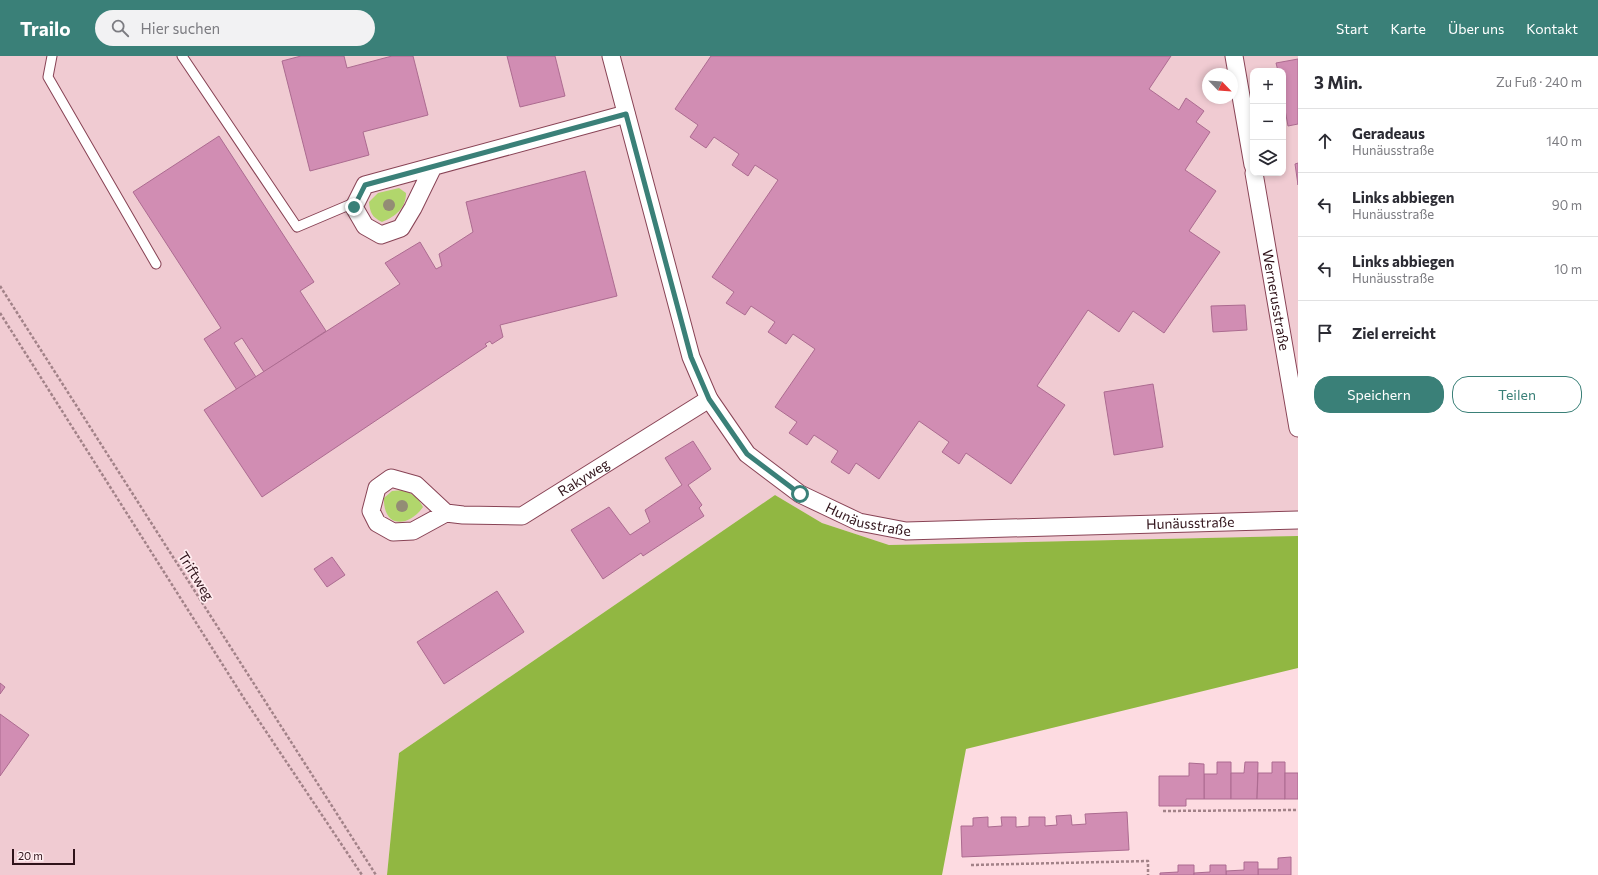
<!DOCTYPE html>
<html lang="de">
<head>
<meta charset="utf-8">
<style>
	:root { --surface:#fff; --page:#f2f2f3; --text:#2b2b33; --muted:#7c7c81; --line:#e1e1e2; --accent:#3a8078 }
	body { margin:0; font-family:Commissioner,sans-serif; background:var(--page); color:var(--text) }
	.controls { position:absolute; right:12px; top:12px; display:grid; overflow:hidden; border-radius:8px; box-shadow:0 2px 6px #0003 }
	.controls button { width:36px; height:36px; display:grid; place-items:center; padding:0; border:0; border-bottom:1px solid var(--line); background:var(--surface); color:var(--text); font:20px sans-serif }
	.compass { position:absolute; left:1202px; top:12px; width:36px; height:36px; border-radius:50%; background:var(--surface); box-shadow:0 2px 6px #0003; rotate:115deg }
	.scale { position:absolute; left:12px; bottom:10px; width:63px; box-sizing:border-box; padding-left:4px; border:2px solid #30131a; border-top:0; font-size:11px; line-height:14px; white-space:nowrap; color:#30131a; -webkit-text-stroke:3px #ffedf0; paint-order:stroke }
	.stop { position:absolute; width:12px; height:12px; margin:-9px; border:3px solid #3a8078; border-radius:50%; background:#fff }
	.stop.end { background:#3a8078; border-color:#fff; box-shadow:0 1px 4px #0008 }
	.list { margin:0; padding:0; list-style:none }
	h2 { display:flex; justify-content:space-between; align-items:center; height:52px; margin:0; padding:0 16px; font-size:17px }
	h2 small { font-size:13px; font-weight:400; color:var(--muted) }
	.list li { display:grid; grid-template-columns:26px 1fr auto; gap:12px; align-items:center; box-sizing:border-box; height:64px; padding:0 16px; border-top:1px solid var(--line) }
	.list b { display:block; font-size:15px; white-space:nowrap }
	.list p { margin:0; font-size:13px; white-space:nowrap; color:var(--muted) }
	.list em { font-size:13px; font-style:normal; color:var(--muted) }
	.actions { display:flex; gap:8px; padding:12px 16px }
	.actions a { flex:1; padding:9px 0; border:1px solid var(--accent); border-radius:16px; text-align:center; font-size:14px; color:var(--accent) }
	.actions .main { background:var(--accent); color:#fff }
	.icon { flex:none; width:22px; height:22px; fill:none; stroke:currentColor; stroke-width:2; stroke-linecap:round; stroke-linejoin:round }
	.map { position:relative; flex:none; width:1298px; height:819px; overflow:hidden }
	header { display:flex; align-items:center; gap:24px; box-sizing:border-box; height:56px; padding:0 20px; background:var(--accent); color:#fff }
	header strong { font-size:19px }
	nav { display:flex; gap:22px; margin-inline-start:auto; font-size:14px }
	.search { width:280px; height:36px; background:var(--page); display:flex; align-items:center; gap:10px; box-sizing:border-box; padding:0 14px; border-radius:22px; color:var(--muted); font-size:15px }
	main { display:flex }
	aside { flex:1; background:var(--surface) }
	.map>svg:first-child { display:block }
	.built { fill:#f0cbd2; fill-rule:evenodd }
	.green { fill:#b1d66c }
	.forest { fill:#91b742 }
	.building { fill:#d18db3; stroke:#ac6b90 }
	.lines { fill:none; stroke-linecap:round; stroke-linejoin:round }
	.service-casing { stroke:#884355; stroke-width:11 }
	.minor-casing { stroke:#884355; stroke-width:19 }
	.path { stroke:#a28288; stroke-width:2.5; stroke-dasharray:3 2; stroke-linecap:butt }
	.service { stroke:#fff; stroke-width:9 }
	.minor { stroke:#fff; stroke-width:17 }
	.tree { fill:#938c75 }
	.route { stroke:#3a8078; stroke-width:5 }
	.labels { text-anchor:middle; stroke-width:3.5; stroke-linejoin:round; paint-order:stroke }
	.street-label { font-size:14px; fill:#30131a; stroke:#ffedf0 }
</style>
</head>
<body>
<header>
<strong>Trailo</strong>
<div class="search"><svg class="icon" aria-label="search" viewBox="0 0 24 24"><circle cx="10" cy="10" r="6"/><path d="M15 15l6 6"/></svg>Hier suchen</div>
<nav><a>Start</a><a>Karte</a><a>Über uns</a><a>Kontakt</a></nav>
</header>
<main>
<div class="map">
<svg width="1298" height="819" viewBox="0 0 1298 819">
	<rect width="100%" height="100%" fill="#fddbe1"/>
	<!-- built -->
	<path class="built" d="M 0,0 L 1298,0 L 1298,480 L 889,489 L 822,467 L 775,439 L 399,697 L 387,819 L 0,819 ZM 1253,15 L 1283,15 L 1283,117 L 1253,117 ZM 1208,18 L 1232,18 L 1232,42 L 1208,42 Z"/>
	<!-- green -->
	<g class="green">
		<path d="M 399,132 L 406,137 C 406,152 396,160 382,166 C 372,161 370,157 369,146 L 378,137 Z"/>
		<path d="M 404,434 L 417,441 L 423,451 C 408,472 383,472 384,442 L 392,435 Z"/>
	</g>
	<!-- forest -->
	<polygon class="forest" points="775,439 822,467 889,489 1298,480 1298,612 966,693 942,819 387,819 399,697"/>
	<!-- building -->
	<g class="building">
		<polygon points="301,0 344,0 347,12 392,0 413,0 428,59 363,76 369,99 310,115 282,5"/>
		<polygon points="507,0 555,0 565,40 520,51"/>
		<polygon points="711,0 1171,0 1149,33 1179,54 1186,42 1204,55 1196,66 1210,76 1185,114 1216,135 1189,175 1220,196 1164,277 1133,255 1119,276 1088,254 1037,330 1065,349 1011,428 966,397 959,408 942,396 949,386 919,365 879,423 856,407 849,418 831,406 838,395 814,379 807,389 789,377 797,366 775,351 815,293 793,278 786,288 768,276 775,266 751,250 745,259 726,247 734,236 712,221 778,124 755,109 748,120 732,109 739,98 714,81 706,92 690,81 698,69 675,53"/>
		<polygon points="1298,3 1298,68 1288,70 1283,43 1283,15 1278,15 1276,7"/>
		<polygon points="219,80 314,226 300,235 326,275 264,316 242,282 234,287 256,321 237,334 204,283 221,272 133,136"/>
		<polygon points="1298,107 1298,129 1295,108"/>
		<polygon points="585,115 617,240 500,269 503,281 492,288 490,285 485,288 487,290 262,441 204,354 400,228 385,207 420,186 436,213 442,210 439,198 473,176 466,146"/>
		<polygon points="1245,249 1247,274 1213,276 1211,250"/>
		<polygon points="1153,328 1163,391 1114,399 1104,336"/>
		<polygon points="693,385 711,413 688,429 702,449 699,452 704,460 643,500 641,497 603,523 571,474 609,451 630,479 650,466 645,454 682,429 665,402"/>
		<polygon points="332,501 345,519 327,531 314,513"/>
		<polygon points="497,535 524,576 444,628 417,586"/>
		<polygon points="0,627 5,631 0,638"/>
		<polygon points="0,658 29,679 0,720"/>
		<polygon points="1217,706 1231,706 1231,743 1204,743 1204,718 1217,718"/>
		<polygon points="1245,706 1258,706 1257,743 1231,743 1231,717 1244,717"/>
		<polygon points="1272,706 1285,706 1285,743 1257,743 1258,717 1272,717"/>
		<polygon points="1189,707 1204,708 1204,743 1186,743 1186,750 1159,750 1159,720 1189,720"/>
		<rect x="1285" y="717" width="13" height="26"/>
		<polygon points="1127,756 1129,794 962,801 961,770 973,770 973,762 988,761 988,771 1002,770 1001,761 1016,761 1016,771 1029,770 1029,761 1045,761 1045,770 1057,769 1056,760 1071,759 1072,769 1086,768 1085,758"/>
		<polygon points="1291,801 1291,819 1258,819 1258,813 1278,813 1278,802"/>
		<polygon points="1244,806 1258,806 1258,819 1226,819 1226,815 1244,814"/>
		<polygon points="1178,809 1194,809 1194,819 1160,819 1160,817 1178,816"/>
		<polygon points="1210,809 1226,809 1226,819 1194,819 1194,817 1210,816"/>
	</g>
	<g class="lines">
		<defs>
			<g id="service">
				<polyline points="52,0 48,21 156,208"/>
				<polyline points="182,0 297,171 356,146"/>
			</g>
			<g id="minor">
				<path id="s1" d="M 611,0 L 691,301 L 709,343 L 747,398 L 800,438 L 859,466 L 906,475 L 1298,464"/>
				<polyline points="1234,0 1253,109"/>
				<polyline points="433,111 413,152 401,172 381,179 365,170 354,151 365,129 626,58"/>
				<path id="s2" d="M 1254,117 L 1298,372"/>
				<path id="s3" d="M 446,457 L 413,475 L 393,476 L 377,467 L 371,455 L 377,432 L 391,422 L 416,429 L 446,457 L 463,459 L 522,460 L 709,343"/>
			</g>
		</defs>
		<!-- service casing -->
		<use href="#service" class="service-casing"/>
		<!-- minor casing -->
		<use href="#minor" class="minor-casing"/>
		<!-- path -->
		<g class="path">
			<polyline points="0,230 376,819"/>
			<polyline points="0,257 245,644 362,819"/>
			<polyline points="1163,755 1298,754"/>
			<polyline points="971,809 1148,805 1148,819"/>
		</g>
		<!-- service -->
		<use href="#service" class="service"/>
		<!-- minor -->
		<use href="#minor" class="minor"/>
	</g>
	<!-- trees -->
	<g class="tree">
		<circle cx="389" cy="149" r="6"/>
		<circle cx="402" cy="450" r="6"/>
	</g>
	<g class="lines">
		<!-- route -->
		<polyline class="route" points="354,151 365,129 626,58 691,301 709,343 747,398 800,438"/>
	</g>
	<g class="labels">
		<!-- street labels -->
		<g class="street-label">
			<text dy="5" stroke="none"><textPath href="#s2" startOffset="129">Wernerusstraße</textPath></text>
			<text dy="5" stroke="none"><textPath href="#s3" startOffset="346">Rakyweg</textPath></text>
			<text dy="5" stroke="none"><textPath href="#s1" startOffset="564">Hunäusstraße</textPath></text>
			<text dy="5" stroke="none"><textPath href="#s1" startOffset="888">Hunäusstraße</textPath></text>
			<text transform="translate(196 520) rotate(58)" y="5">Triftweg</text>
		</g>
	</g>
</svg>
<div class="controls">
<button>+</button>
<button>−</button>
<button><svg class="icon" aria-label="layers" viewBox="0 0 24 24"><path d="M12 4l9 5-9 5-9-5zM3 14l9 5 9-5"/></svg></button>
</div>
<svg class="compass" viewBox="-18 -18 36 36"><path d="M0-13l5 13h-10z" fill="#e53935"/><path d="M0 13l5-13h-10z" fill="#7c7c81"/></svg>
<div class="scale">20 m</div>
<div class="stop" style="left:800px;top:438px"></div>
<div class="stop end" style="left:354px;top:151px"></div>
</div>
<aside>
<h2>3 Min.<small>Zu Fuß · 240 m</small></h2>
<ul class="list">
<li><svg class="icon" aria-label="ahead" viewBox="0 0 24 24"><path d="M12 20V5M6 11l6-6 6 6"/></svg><div><b>Geradeaus</b><p>Hunäusstraße</p></div><em>140 m</em></li>
<li><svg class="icon" aria-label="left" viewBox="0 0 24 24"><path d="M17 20v-9H6M10 6l-5 5 5 5"/></svg><div><b>Links abbiegen</b><p>Hunäusstraße</p></div><em>90 m</em></li>
<li><svg class="icon" aria-label="left" viewBox="0 0 24 24"><path d="M17 20v-9H6M10 6l-5 5 5 5"/></svg><div><b>Links abbiegen</b><p>Hunäusstraße</p></div><em>10 m</em></li>
<li><svg class="icon" aria-label="arrive" viewBox="0 0 24 24"><path d="M6 21V4h12l-3 4 3 4H6"/></svg><div><b>Ziel erreicht</b></div></li>
</ul>
<div class="actions"><a class="main">Speichern</a><a>Teilen</a></div>
</aside>
</main>
</body>
</html>
